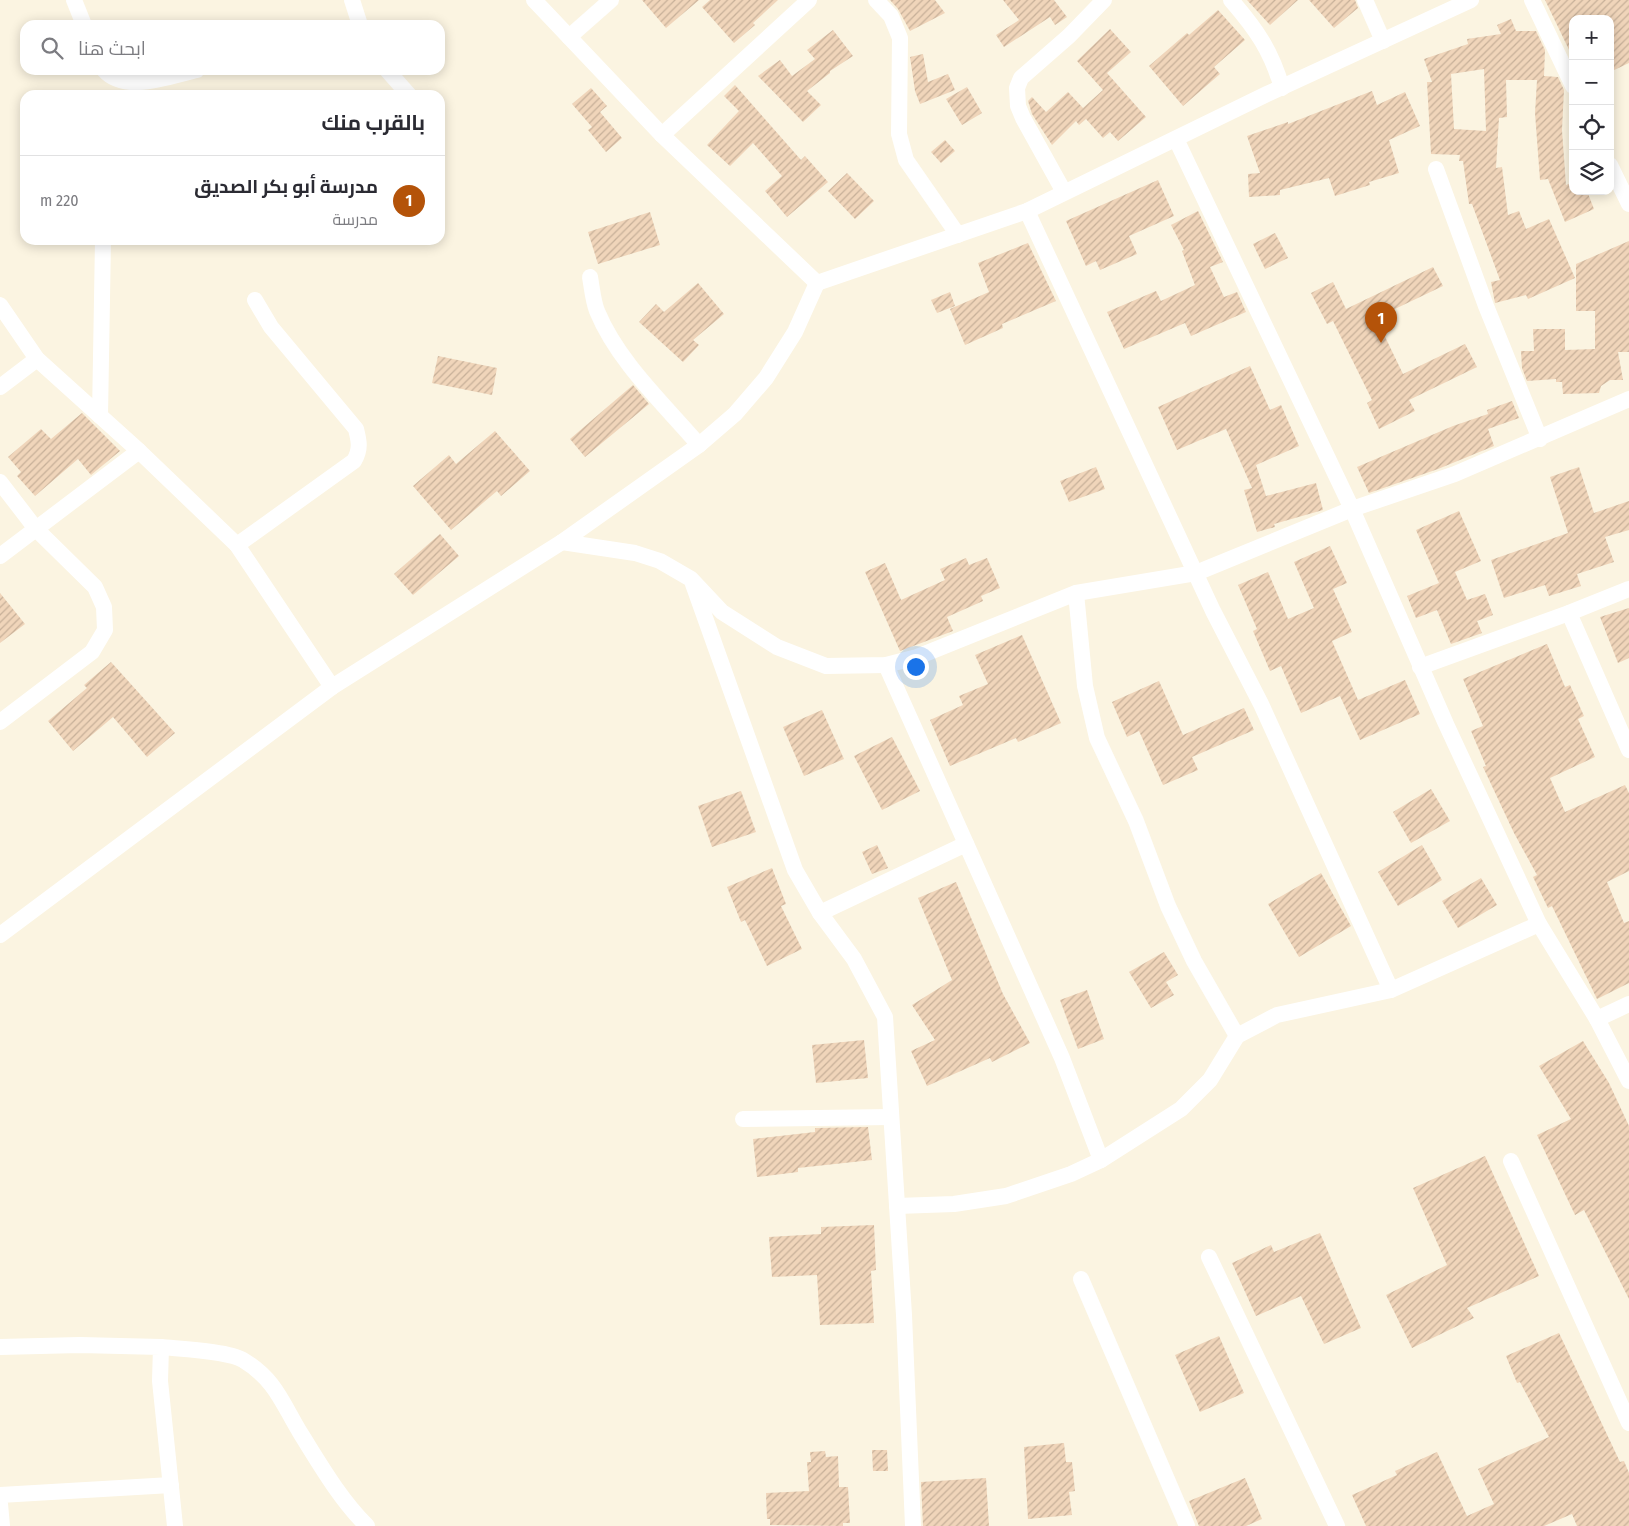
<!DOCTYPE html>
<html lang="ar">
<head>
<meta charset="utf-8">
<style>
	:root { --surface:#fff; --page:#f2f2f3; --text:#2b2b33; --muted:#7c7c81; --line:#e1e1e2; --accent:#b45309 }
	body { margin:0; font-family:"Fira Sans Condensed",Cairo,sans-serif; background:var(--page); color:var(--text); direction:rtl }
	.controls { position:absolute; right:15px; top:15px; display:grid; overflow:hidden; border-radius:10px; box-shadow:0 2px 12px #0003 }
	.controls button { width:45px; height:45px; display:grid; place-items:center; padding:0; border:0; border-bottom:1px solid var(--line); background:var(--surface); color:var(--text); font:25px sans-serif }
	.you { position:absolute; left:915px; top:666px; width:18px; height:18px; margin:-12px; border:4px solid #fff; border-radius:50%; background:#1a73e8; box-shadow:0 0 0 8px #1a73e833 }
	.badge { display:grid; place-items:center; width:32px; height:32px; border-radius:50%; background:var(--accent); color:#fff; font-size:16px; font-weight:700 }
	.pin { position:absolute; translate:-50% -41px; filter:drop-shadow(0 1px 2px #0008) }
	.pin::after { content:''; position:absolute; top:26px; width:18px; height:15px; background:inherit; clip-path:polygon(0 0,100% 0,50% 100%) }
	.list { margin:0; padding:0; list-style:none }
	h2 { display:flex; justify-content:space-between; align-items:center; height:65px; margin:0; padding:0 20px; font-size:21px }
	h2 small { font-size:16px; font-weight:400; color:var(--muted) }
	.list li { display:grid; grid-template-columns:32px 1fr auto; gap:15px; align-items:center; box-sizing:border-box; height:90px; padding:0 20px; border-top:1px solid var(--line) }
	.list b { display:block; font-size:19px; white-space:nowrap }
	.list p { margin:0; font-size:16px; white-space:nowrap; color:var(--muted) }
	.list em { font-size:16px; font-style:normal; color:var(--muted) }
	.icon { flex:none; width:28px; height:28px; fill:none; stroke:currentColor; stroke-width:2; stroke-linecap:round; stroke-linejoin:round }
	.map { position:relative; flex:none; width:1629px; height:1526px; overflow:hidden; direction:ltr }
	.search { position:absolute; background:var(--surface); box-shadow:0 2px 12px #0003; left:20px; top:20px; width:425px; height:55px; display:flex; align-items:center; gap:12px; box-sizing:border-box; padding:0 18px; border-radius:15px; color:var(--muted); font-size:19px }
	.panel { position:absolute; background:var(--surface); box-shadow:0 2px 12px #0003; left:20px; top:90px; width:425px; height:155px; border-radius:15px; direction:rtl }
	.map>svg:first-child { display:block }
	.building { fill:url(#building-hatch); fill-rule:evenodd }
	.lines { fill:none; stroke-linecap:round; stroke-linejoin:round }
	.street { stroke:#fff; stroke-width:16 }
</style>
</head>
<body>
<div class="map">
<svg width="1629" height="1526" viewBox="0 0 1629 1526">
	<defs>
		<pattern id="building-hatch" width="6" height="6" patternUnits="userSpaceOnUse" patternTransform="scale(1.25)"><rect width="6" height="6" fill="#f0d5ba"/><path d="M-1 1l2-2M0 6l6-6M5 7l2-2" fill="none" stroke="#c7b099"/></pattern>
	</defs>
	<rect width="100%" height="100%" fill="#fbf4e1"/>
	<!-- building -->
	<g class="building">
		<polygon points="642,0 699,0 666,28"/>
		<polygon points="710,0 778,0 753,23 755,25 734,43 702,7"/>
		<polygon points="890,0 935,0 945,13 910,31 898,9"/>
		<polygon points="1003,0 1054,0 1067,17 1055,25 1050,17 1004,47 996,35 1019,20"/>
		<polygon points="1247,0 1298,0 1270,25"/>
		<polygon points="1309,0 1355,0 1358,8 1334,28"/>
		<polygon points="1545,0 1629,0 1629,63 1610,72 1610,19 1573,19 1573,58"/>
		<polygon points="1218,10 1245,40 1214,67 1220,74 1183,106 1149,66 1187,33 1189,35"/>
		<path d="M 1511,19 L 1516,31 L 1536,31 L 1545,50 L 1544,76 L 1558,77 L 1564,90 L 1562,130 L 1566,185 L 1573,182 L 1573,191 L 1587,191 L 1594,209 L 1565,222 L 1548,179 L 1540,180 L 1535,113 L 1537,80 L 1506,80 L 1507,117 L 1499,118 L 1496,168 L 1502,167 L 1508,215 L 1519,211 L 1526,229 L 1549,219 L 1575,278 L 1528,299 L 1526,295 L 1495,303 L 1491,282 L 1500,280 L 1472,204 L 1469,204 L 1463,161 L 1459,161 L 1460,155 L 1431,154 L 1427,82 L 1432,82 L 1424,59 L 1468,44 L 1467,39 L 1501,34 L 1497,25 ZM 1484,69 L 1486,131 L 1454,129 L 1451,74 Z"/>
		<polygon points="1110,29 1131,52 1107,73 1146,117 1118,141 1110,132 1103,138 1086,119 1079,125 1076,121 1052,145 1032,114 1028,101 1032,97 1046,112 1068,92 1083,108 1103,90 1077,61"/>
		<polygon points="833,30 853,56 830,71 830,73 807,91 821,105 803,122 758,76 780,60 792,76 815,59 807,50"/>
		<polygon points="923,54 928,82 948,74 955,90 920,104 915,91 910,57"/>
		<polygon points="735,85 801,160 805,156 828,182 787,217 765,191 782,176 753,143 730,166 707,145 739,111 724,96"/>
		<polygon points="967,87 982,113 962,125 946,99"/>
		<polygon points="591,88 607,106 600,112 622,138 606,152 588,130 592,127 572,104"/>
		<polygon points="1372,91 1377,105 1405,92 1420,126 1389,140 1399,173 1369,182 1370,185 1335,196 1329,178 1280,190 1280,195 1249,197 1248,174 1260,173 1247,136 1288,122 1288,124"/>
		<polygon points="945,140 955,151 941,163 931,152"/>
		<polygon points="847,173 874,201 855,219 828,191"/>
		<polygon points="1158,180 1174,216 1129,236 1137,254 1100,270 1096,261 1086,266 1066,221"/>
		<polygon points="1198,211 1223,262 1210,267 1224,297 1237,292 1246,312 1191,336 1185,323 1124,349 1107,312 1156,291 1161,301 1195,285 1182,251 1184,250 1171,225"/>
		<polygon points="650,212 660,245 598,264 588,232"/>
		<polygon points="1275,233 1288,258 1265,269 1253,244"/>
		<polygon points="1629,241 1629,352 1618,352 1623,380 1610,380 1601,386 1599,393 1563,394 1562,382 1556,382 1556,379 1527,381 1522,368 1521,351 1534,351 1533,329 1565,329 1565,350 1595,349 1595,311 1576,311 1576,264"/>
		<polygon points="1028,243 1056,301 1002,324 1003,328 965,345 950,309 989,292 978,263"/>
		<polygon points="1433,267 1443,286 1376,318 1403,374 1465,344 1477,367 1409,400 1415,411 1379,429 1367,403 1372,400 1333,321 1327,324 1311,293 1333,282 1346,309"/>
		<polygon points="698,283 724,314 693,340 699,345 683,362 639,322 656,304 664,312"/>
		<polygon points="950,292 955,306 937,313 931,300"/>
		<polygon points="438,356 497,368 492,395 432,383"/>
		<polygon points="1250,366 1270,410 1281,405 1299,446 1256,465 1266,496 1316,483 1323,510 1274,524 1275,527 1257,532 1244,490 1252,488 1226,429 1177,450 1158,407"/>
		<polygon points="633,385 649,404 585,457 570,439"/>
		<polygon points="1512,401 1519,418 1488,429 1494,446 1438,469 1369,493 1357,467 1453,426 1488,414 1487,410"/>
		<polygon points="82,413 120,451 91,475 78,459 35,496 17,476 21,472 8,457 41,429 51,439"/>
		<polygon points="495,431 530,471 501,496 497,491 451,530 413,486 449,455 456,464"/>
		<polygon points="1096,467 1105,489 1069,502 1060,481"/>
		<polygon points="1579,467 1594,513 1629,501 1629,530 1605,537 1614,562 1577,574 1581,586 1549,596 1545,585 1504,598 1491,560 1568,533 1550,477"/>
		<polygon points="1459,511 1481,561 1455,572 1467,600 1485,594 1493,615 1477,621 1482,633 1451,644 1437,610 1416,618 1407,596 1439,583 1416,530"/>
		<polygon points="440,534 459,556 413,595 394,574"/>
		<polygon points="1330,546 1347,583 1333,589 1352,632 1332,641 1358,700 1405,680 1420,714 1360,740 1340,696 1301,713 1281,666 1270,671 1253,631 1257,629 1238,585 1268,572 1288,619 1314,608 1294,562"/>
		<polygon points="966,558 969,565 987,558 1000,588 981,596 983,601 947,617 953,631 900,651 865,572 885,563 901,600 945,580 940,569"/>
		<polygon points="0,593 25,624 0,643"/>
		<polygon points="1629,608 1629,658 1618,663 1600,617"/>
		<polygon points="1022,635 1061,723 1018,742 1016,738 950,766 930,720 963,705 959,696 988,684 975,655"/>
		<polygon points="1547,644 1565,687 1570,685 1584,716 1578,719 1595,757 1550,778 1565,812 1625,785 1629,793 1629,871 1607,882 1624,923 1629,921 1629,983 1597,999 1552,906 1548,908 1533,877 1537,875 1514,833 1483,767 1486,766 1471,731 1483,726 1463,679"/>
		<polygon points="111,662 175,733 147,757 113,717 73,751 48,721 87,688 84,685"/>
		<polygon points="1159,681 1183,735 1244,708 1254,730 1192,757 1198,770 1163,785 1139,731 1127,737 1112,702"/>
		<polygon points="822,710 844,759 804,776 783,727"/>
		<polygon points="892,737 920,791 882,810 854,756"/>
		<polygon points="1431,789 1450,821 1411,843 1393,812"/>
		<polygon points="741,791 756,832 712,847 698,806"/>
		<polygon points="877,845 888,868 872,874 862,852"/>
		<polygon points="1422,845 1442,880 1398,906 1378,872"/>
		<polygon points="772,868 786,904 781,906 802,949 767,966 745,920 741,922 727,887"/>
		<polygon points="1321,873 1351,926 1299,957 1268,904"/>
		<polygon points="1481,878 1497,905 1458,928 1442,901"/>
		<polygon points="956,882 1003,994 1030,1043 992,1062 990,1058 927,1086 911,1051 935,1040 912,1005 952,980 918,898"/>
		<polygon points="1164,952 1178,975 1166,982 1174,995 1151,1008 1129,972"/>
		<polygon points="1087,990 1104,1039 1078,1049 1060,1000"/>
		<polygon points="864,1040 868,1078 816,1083 812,1045"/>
		<polygon points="1583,1041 1609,1083 1629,1126 1629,1299 1584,1210 1575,1215 1537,1135 1571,1119 1539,1066"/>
		<polygon points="868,1127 872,1160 798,1168 798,1172 757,1177 753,1139 815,1132 815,1128"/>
		<polygon points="1485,1156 1539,1276 1467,1308 1474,1318 1412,1348 1386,1295 1447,1265 1413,1188"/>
		<polygon points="874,1225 876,1270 871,1271 874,1323 820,1325 817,1275 772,1277 769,1237 821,1234 821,1227"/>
		<polygon points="1320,1233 1361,1328 1324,1344 1301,1296 1256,1316 1232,1263 1271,1245 1274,1252"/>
		<polygon points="1559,1333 1620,1462 1624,1461 1629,1473 1629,1526 1577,1526 1572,1514 1544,1526 1366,1526 1352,1495 1397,1475 1395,1471 1437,1452 1467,1516 1494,1504 1478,1469 1549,1437 1520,1382 1517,1383 1506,1356"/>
		<polygon points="1219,1336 1244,1393 1200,1412 1175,1355"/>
		<polygon points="1064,1443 1066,1462 1072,1462 1075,1491 1069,1492 1072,1515 1028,1519 1024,1447"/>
		<polygon points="872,1450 887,1450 888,1471 873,1471"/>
		<polygon points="825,1451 826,1457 838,1456 839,1487 848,1487 850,1523 843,1523 843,1526 770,1525 770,1519 767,1519 766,1493 809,1491 807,1462 811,1462 810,1452"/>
		<polygon points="986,1478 989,1526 923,1526 921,1482"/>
		<polygon points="1245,1478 1262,1519 1246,1526 1199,1526 1189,1501"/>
	</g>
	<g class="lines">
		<!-- street -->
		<g class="street">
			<polyline points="74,0 84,25"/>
			<polyline points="352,0 360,25"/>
			<polyline points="534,0 662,135 817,283"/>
			<polyline points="876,0 891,16 900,38 899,134 906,160 958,235"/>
			<path d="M 1231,0 C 1256,29 1271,50 1282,88"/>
			<polyline points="1365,0 1383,41"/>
			<polyline points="1532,0 1573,86"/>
			<polyline points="569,37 611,0"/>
			<path d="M 104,70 C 125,94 170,76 197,70"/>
			<polyline points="387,70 409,95"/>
			<polyline points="662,135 809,0"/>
			<polyline points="1176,139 1352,509 1446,724 1539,924 1597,1019 1629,1081"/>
			<polyline points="1610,165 1629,204"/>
			<polyline points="1436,169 1486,306 1540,439"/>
			<polyline points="1064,192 1023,118 1018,106 1017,88 1021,78 1069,36 1104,0"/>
			<polyline points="1027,211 1213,611 1261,704 1391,990"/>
			<path d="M 590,277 C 592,288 593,301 597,311 C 618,362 664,404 699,445"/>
			<polyline points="817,283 1027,211 1267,94 1471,0"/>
			<polyline points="0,305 37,359 139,451 237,545 332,687"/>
			<polyline points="0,387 37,359"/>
			<polyline points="100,416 103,240"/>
			<polyline points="0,482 36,529 95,587 104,607 105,630 92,652 0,722"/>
			<polyline points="562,542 635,553 660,561 691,579 722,612 777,647 826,666 886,665 917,657 1076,593 1196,573 1352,509 1455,474 1629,399"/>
			<path d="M 237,545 L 354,461 C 361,449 359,441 356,429 L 271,327 L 255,300"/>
			<polyline points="0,556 139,451"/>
			<polyline points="693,584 795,870 820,913 854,959 885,1017 904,1315 913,1526"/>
			<polyline points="1076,593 1085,686 1097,738 1136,821 1168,906 1194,961 1237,1036"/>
			<polyline points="1569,613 1629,750"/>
			<polyline points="886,665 1062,1058 1101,1160"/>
			<polyline points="1420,667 1569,613 1629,589"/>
			<polyline points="820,913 966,844"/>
			<polyline points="0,935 332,687 562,542 699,445 735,414 766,378 795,332 817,283"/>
			<polyline points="1597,1019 1629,1004"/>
			<polyline points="743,1119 891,1117"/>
			<polyline points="1511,1161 1629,1423"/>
			<polyline points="897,1206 954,1204 1006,1196 1071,1174 1101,1160 1181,1109 1210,1080 1237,1036 1277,1015 1391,990 1539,924"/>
			<polyline points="1209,1257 1337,1526"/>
			<polyline points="1081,1279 1187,1526"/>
			<polyline points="0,1347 80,1345 161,1347 160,1381 175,1526"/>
			<path d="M 161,1347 C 180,1349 229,1351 243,1360 C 276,1380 282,1403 301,1434 C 321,1466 340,1499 367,1526"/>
			<polyline points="0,1495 171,1485"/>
			<polyline points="0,1504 2,1526"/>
		</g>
	</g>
</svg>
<div class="controls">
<button>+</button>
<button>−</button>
<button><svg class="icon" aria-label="locate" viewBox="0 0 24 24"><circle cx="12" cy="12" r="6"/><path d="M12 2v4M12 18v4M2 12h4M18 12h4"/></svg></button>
<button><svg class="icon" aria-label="layers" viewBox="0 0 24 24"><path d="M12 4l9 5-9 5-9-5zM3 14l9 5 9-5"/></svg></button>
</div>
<div class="you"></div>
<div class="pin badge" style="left:1381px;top:343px">1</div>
<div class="search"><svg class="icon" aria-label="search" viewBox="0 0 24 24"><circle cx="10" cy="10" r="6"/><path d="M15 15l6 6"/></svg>ابحث هنا</div>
<section class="panel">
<h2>بالقرب منك<small></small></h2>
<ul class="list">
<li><span class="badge">1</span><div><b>مدرسة أبو بكر الصديق</b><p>مدرسة</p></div><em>220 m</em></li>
</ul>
</section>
</div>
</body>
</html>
